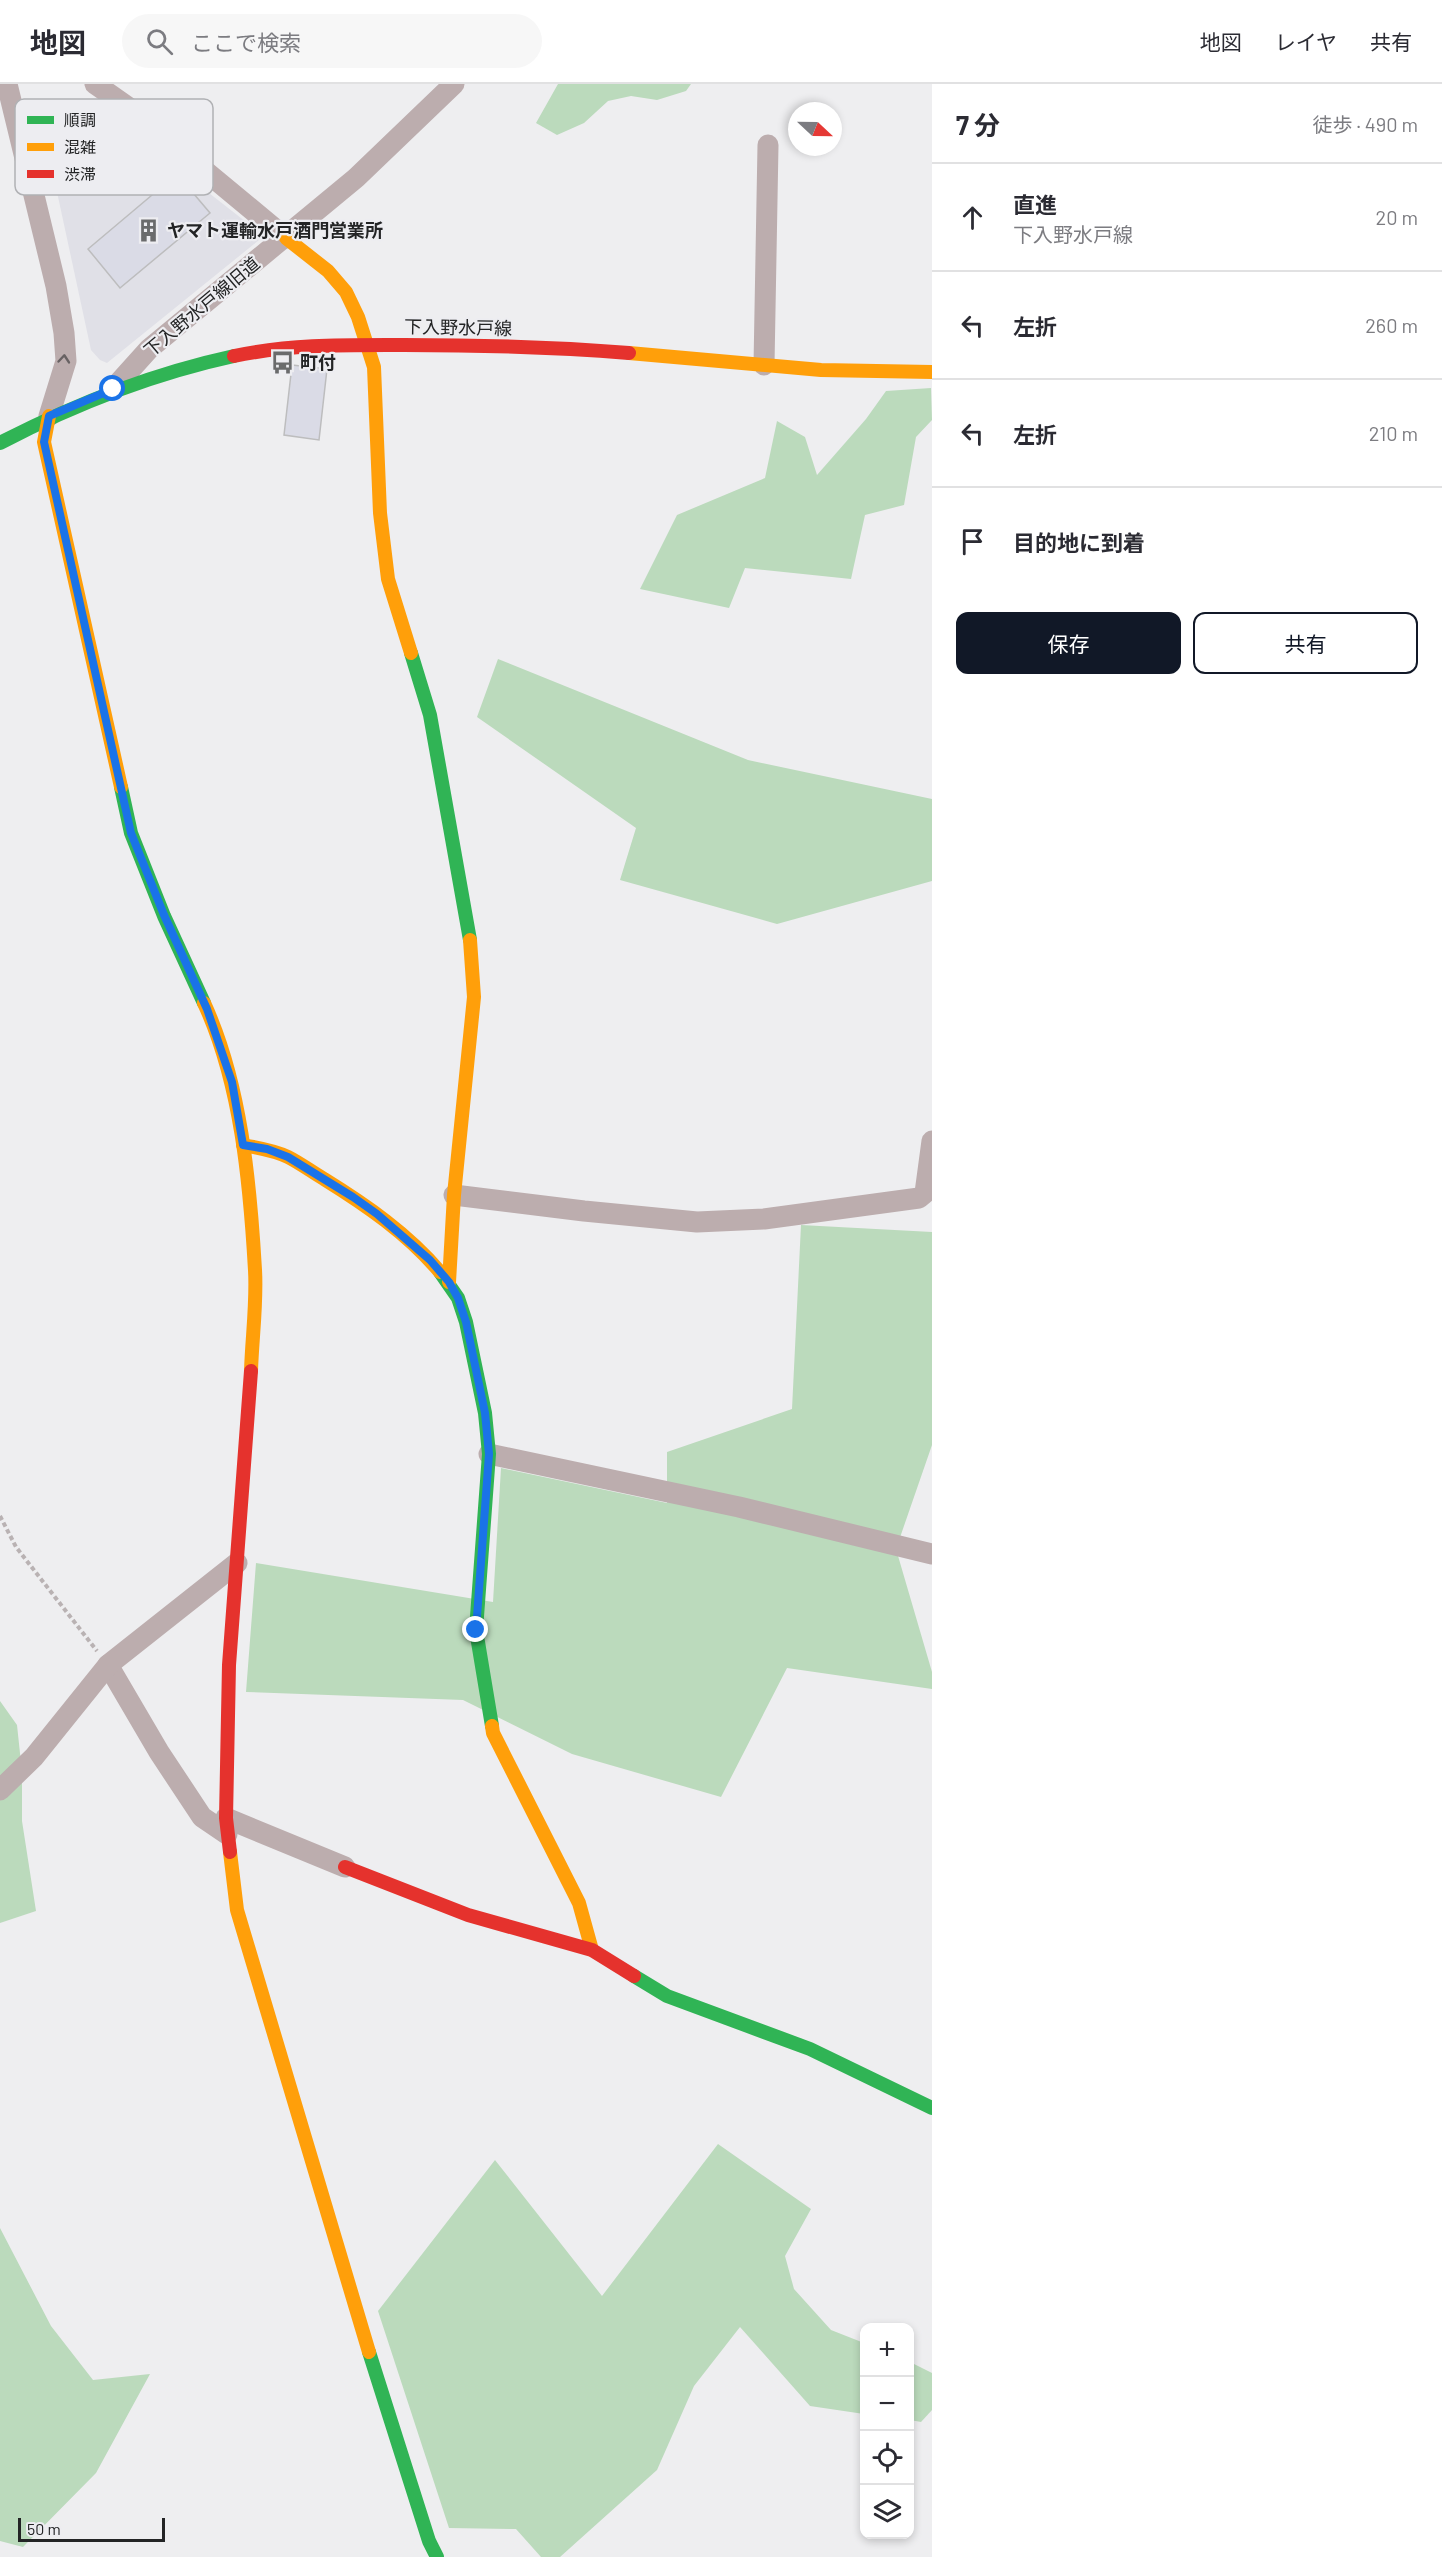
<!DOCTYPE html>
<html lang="ja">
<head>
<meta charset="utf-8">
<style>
	:root { --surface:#fff; --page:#f7f7f7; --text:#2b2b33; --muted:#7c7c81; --line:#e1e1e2; --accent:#111827 }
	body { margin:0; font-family:Barlow,"Noto Sans JP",sans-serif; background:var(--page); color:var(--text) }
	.controls { position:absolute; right:18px; bottom:18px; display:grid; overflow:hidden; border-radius:12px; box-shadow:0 3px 9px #0003 }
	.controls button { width:54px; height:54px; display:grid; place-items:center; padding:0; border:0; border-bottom:2px solid var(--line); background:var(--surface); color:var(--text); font:30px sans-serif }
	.compass { position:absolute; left:788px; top:18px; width:54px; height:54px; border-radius:50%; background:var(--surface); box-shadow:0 3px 9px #0003; rotate:112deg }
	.scale { position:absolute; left:18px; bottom:15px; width:147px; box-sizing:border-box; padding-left:6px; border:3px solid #232425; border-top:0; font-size:16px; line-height:21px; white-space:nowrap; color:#232425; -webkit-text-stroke:4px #ededf1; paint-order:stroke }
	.stop { position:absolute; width:18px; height:18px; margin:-14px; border:4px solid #1a73e8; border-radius:50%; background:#fff }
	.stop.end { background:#1a73e8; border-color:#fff; box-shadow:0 2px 6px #0008 }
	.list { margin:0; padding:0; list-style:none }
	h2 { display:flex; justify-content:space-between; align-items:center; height:78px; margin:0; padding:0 24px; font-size:26px }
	h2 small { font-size:20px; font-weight:400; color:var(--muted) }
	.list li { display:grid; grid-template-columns:39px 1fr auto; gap:18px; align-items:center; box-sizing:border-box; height:108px; padding:0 24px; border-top:2px solid var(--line) }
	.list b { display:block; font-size:22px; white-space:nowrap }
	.list p { margin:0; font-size:20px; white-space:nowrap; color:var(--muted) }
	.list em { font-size:20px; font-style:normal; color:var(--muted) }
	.actions { display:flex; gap:12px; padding:18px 24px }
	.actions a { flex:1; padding:14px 0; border:2px solid var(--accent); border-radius:12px; text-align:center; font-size:21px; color:var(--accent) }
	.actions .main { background:var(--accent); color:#fff }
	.icon { flex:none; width:33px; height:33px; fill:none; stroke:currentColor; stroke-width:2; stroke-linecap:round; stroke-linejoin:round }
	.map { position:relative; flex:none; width:932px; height:2473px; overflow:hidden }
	header { display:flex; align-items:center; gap:36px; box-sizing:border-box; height:84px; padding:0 30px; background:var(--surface); border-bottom:2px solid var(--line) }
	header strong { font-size:28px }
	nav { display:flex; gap:33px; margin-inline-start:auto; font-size:21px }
	.search { width:420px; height:54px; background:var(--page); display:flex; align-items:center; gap:15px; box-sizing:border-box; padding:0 21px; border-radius:33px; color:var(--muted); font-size:22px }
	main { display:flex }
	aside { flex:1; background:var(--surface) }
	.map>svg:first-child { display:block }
	.built { fill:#e0e0e7 }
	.forest { fill:#bbdabc }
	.building { fill:#dadbe6; stroke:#bdbdbe; stroke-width:1.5 }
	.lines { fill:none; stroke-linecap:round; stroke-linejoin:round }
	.path { stroke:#b9b2b3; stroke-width:4; stroke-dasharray:4.5 3; stroke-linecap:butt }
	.street { stroke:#bcadae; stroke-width:21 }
	.fast { stroke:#30b455; stroke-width:14 }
	.slow { stroke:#ff9f0a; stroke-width:14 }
	.jam { stroke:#e5322d; stroke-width:14 }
	.oneway { stroke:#686263 }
	.route { stroke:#1a73e8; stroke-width:8 }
	.labels { text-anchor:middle; stroke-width:4.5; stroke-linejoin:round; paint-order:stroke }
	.poi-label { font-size:18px; font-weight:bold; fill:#232425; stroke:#ededf1; text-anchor:start }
	.street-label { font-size:18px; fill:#232425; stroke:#ededf1 }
	.key { fill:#ededf1; stroke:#b0b1b4; stroke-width:1.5 }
	.key-label { font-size:16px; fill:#232425 }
</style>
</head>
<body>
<header>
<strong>地図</strong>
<div class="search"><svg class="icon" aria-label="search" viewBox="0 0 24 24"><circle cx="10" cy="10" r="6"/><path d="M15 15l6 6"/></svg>ここで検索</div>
<nav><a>地図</a><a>レイヤ</a><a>共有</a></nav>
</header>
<main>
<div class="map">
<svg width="932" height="2473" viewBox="0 0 932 2473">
	<rect width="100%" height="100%" fill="#eeeef0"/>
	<!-- built -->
	<polygon class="built" points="168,77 264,152 107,279 100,276 91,266 57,108 127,109"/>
	<!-- forest -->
	<g class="forest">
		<polygon points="558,0 691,0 686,7 657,16 631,12 608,17 584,39 557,51 536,39"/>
		<polygon points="931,304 932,336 916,353 904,421 865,431 851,495 745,484 729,524 640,505 677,431 765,394 777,337 805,353 817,391 866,335 886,307"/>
		<polygon points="498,575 748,676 932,715 932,797 777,840 620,796 636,744 477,633"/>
		<polygon points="801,1141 932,1148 932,1361 896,1465 932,1588 932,1605 787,1584 721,1713 572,1670 463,1616 246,1608 256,1479 493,1518 501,1384 667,1419 667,1368 792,1325"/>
		<polygon points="0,1617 17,1641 22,1688 22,1737 36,1827 0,1839"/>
		<polygon points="718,2060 811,2125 785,2172 794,2205 831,2246 864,2259 864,2330 810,2322 740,2243 694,2302 657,2386 560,2473 541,2473 516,2445 449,2444 378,2227 495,2076 602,2212"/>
		<polygon points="0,2144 51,2242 93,2296 150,2290 96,2389 23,2463 0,2457"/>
		<polygon points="910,2278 932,2289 932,2326 921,2338 910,2336"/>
	</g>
	<!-- building -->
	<g class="building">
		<polygon points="177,90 210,129 120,204 88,165"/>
		<polygon points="292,281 327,285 319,356 284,351"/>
	</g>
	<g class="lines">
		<!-- path -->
		<polyline class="path" points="0,1432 16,1463 97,1567"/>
		<!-- street -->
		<g class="street">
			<polyline points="7,0 56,202 64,249 66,277 49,332"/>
			<polyline points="95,0 128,23 286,154"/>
			<polyline points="764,281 768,61"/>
			<polyline points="113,305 149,265 356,94 454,0"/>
			<polyline points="454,1111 584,1127 697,1138 764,1135 919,1114 925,1109 932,1057"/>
			<polyline points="489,1370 739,1423 932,1470"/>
			<polyline points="108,1581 159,1668 202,1733 227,1750"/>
			<polyline points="0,1706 34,1673 108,1581 237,1479"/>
			<polyline points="226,1734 345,1783"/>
		</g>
		<!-- fast -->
		<g class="fast">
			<path d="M 0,359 C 75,320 151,290 234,272"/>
			<polyline points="411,569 430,631 470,856"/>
			<polyline points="121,703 131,749 164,832 204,919"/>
			<polyline points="440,1188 458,1214 466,1238 485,1329 489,1370 476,1546 492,1642"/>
			<polyline points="634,1892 667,1912 810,1965 932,2024"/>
			<polyline points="369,2268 429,2457 437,2473"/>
		</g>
		<!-- slow -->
		<g class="slow">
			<polyline points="286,154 328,187 346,208 358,233 374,283 380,429 388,495 411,569"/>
			<polyline points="629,269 821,286 932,288"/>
			<polyline points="49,332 44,358 121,703"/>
			<path d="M 204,919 C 241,999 250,1099 255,1186 C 257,1219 252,1254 251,1287"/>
			<path d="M 243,1061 C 258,1064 274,1066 288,1073 C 300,1079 312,1088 324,1095 C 366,1121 408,1150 440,1188"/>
			<polyline points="449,1198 454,1111 474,913 470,856"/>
			<polyline points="492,1642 493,1649 579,1819 592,1866"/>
			<polyline points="230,1768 237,1826 369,2268"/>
		</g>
		<!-- jam -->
		<g class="jam">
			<path d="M 234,272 C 291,260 346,261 404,261 C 479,261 554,263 629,269"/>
			<polyline points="230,1768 226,1734 229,1581 251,1287"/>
			<polyline points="345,1783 468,1831 592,1866 634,1892"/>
		</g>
	</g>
	<!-- one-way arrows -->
	<defs><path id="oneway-chevron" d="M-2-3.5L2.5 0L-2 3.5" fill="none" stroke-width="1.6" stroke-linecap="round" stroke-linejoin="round" transform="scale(1.5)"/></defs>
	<use class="oneway" href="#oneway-chevron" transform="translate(64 275) rotate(-85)"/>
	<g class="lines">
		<!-- route -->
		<polyline class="route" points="113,305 49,332 44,358 131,749 164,831 207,925 232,998 243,1061 267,1065 288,1073 353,1113 377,1130 430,1176 449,1198 458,1214 466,1238 485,1329 489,1370 476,1546"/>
	</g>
	<!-- icons -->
	<defs>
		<symbol id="building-bare" viewBox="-9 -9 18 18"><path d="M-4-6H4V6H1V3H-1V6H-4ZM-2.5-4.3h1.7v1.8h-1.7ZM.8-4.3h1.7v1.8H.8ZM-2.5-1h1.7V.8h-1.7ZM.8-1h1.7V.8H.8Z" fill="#6a6b6c" stroke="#ededf1" stroke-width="2.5" paint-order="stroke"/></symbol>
		<symbol id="bus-bare" viewBox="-9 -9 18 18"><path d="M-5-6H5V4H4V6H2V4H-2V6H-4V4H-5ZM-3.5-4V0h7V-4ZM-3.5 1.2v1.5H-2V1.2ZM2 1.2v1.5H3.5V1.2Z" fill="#6a6b6c" stroke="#ededf1" stroke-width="2.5" paint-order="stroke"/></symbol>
	</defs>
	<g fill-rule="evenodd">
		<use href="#building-bare" x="132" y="130" width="33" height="33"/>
		<use href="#bus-bare" x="266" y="262" width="33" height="33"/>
	</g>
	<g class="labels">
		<!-- poi labels -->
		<g class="poi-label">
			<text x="167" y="153">ヤマト運輸水戸酒門営業所</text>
			<text x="300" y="285">町付</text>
		</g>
		<!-- street labels -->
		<g class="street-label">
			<text transform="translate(202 223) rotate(-40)" y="6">下入野水戸線旧道</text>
			<text transform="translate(458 244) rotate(1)" y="6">下入野水戸線</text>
		</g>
	</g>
	<!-- legend -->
	<rect x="15" y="15" width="198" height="96" rx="9" class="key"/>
	<rect x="27" y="32" width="27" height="8" fill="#30b455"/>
	<rect x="27" y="59" width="27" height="8" fill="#ff9f0a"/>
	<rect x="27" y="86" width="27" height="8" fill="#e5322d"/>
	<g class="key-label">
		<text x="64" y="42">順調</text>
		<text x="64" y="69">混雑</text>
		<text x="64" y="96">渋滞</text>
	</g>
</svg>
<div class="controls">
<button>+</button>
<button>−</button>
<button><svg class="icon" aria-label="locate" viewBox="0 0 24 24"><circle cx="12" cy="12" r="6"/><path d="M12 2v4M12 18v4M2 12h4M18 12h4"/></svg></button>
<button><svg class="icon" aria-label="layers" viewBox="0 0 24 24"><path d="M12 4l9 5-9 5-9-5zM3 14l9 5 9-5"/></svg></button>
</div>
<svg class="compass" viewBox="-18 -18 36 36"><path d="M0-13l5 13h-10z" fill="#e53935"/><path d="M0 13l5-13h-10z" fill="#7c7c81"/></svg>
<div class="scale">50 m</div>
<div class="stop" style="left:113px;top:305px"></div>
<div class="stop end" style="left:476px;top:1546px"></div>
</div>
<aside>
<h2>7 分<small>徒歩 · 490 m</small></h2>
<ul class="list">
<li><svg class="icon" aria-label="ahead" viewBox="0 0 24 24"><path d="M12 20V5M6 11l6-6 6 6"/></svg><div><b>直進</b><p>下入野水戸線</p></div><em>20 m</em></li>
<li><svg class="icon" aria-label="left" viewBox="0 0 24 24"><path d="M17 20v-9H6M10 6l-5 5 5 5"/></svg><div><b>左折</b></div><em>260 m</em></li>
<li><svg class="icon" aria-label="left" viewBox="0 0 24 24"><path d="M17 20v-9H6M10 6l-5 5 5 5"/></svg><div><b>左折</b></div><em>210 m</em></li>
<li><svg class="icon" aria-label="arrive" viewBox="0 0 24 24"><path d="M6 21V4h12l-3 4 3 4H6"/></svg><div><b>目的地に到着</b></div></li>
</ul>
<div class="actions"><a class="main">保存</a><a>共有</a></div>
</aside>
</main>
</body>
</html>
